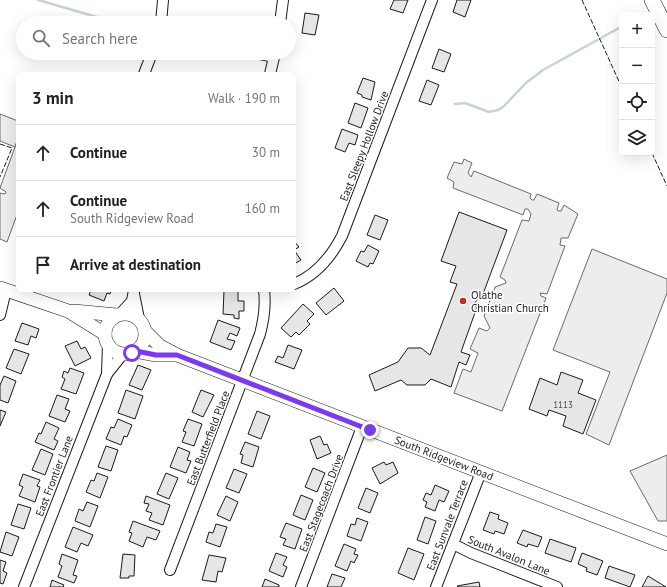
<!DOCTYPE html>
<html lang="en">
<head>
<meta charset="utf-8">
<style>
	:root { --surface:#fff; --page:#f2f2f2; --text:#202124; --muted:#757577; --line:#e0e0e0 }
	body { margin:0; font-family:"PT Sans",sans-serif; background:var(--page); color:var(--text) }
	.controls { position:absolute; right:12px; top:12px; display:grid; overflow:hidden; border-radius:6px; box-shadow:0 4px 16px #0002 }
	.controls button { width:36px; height:36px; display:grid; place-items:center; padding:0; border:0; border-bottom:1px solid var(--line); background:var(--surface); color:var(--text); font:20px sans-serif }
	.stop { position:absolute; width:12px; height:12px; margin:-9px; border:3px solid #7c3aed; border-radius:50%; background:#fff }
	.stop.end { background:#7c3aed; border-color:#fff; box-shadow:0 1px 4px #0008 }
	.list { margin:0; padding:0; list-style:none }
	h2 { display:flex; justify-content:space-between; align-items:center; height:52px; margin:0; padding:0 16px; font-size:17px }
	h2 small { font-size:13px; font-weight:400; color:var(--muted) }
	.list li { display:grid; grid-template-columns:26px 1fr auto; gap:12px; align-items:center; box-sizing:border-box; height:56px; padding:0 16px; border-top:1px solid var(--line) }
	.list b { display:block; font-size:15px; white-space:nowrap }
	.list p { margin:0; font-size:13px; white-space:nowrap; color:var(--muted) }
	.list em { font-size:13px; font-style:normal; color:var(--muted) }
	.icon { flex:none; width:22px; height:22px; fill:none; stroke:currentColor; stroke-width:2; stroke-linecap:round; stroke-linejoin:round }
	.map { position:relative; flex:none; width:667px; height:587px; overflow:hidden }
	.search { position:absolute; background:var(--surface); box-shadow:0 4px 16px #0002; left:16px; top:16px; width:280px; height:44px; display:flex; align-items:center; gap:10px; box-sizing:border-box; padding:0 14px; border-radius:22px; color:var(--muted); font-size:15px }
	.panel { position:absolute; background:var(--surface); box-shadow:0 4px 16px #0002; left:16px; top:72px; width:280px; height:220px; border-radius:6px }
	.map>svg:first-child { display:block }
	.parking { fill:#ededed; stroke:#6a6a6a }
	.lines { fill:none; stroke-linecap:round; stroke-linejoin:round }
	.stream { stroke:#c6d2dc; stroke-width:2.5 }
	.building { fill:#e6e6e6; stroke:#1a1a1a }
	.minor-casing { stroke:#1a1a1a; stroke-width:12 }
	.major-casing { stroke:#1a1a1a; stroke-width:14 }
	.highway-casing { stroke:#1a1a1a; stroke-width:16 }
	.minor { stroke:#fff; stroke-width:10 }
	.major { stroke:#fff; stroke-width:13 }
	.highway { stroke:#fff; stroke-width:15 }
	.fence { stroke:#1a1a1a; stroke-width:1; stroke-dasharray:5 2; stroke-linecap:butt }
	.route { stroke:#7c3aed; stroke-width:5 }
	.poi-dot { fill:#c62828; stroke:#fff; stroke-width:1.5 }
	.labels { text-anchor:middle; stroke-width:3; stroke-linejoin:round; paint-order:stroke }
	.number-label { font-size:9px; fill:#4d4d4d }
	.street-label { font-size:11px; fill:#1a1a1a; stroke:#fff }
	.poi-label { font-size:11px; fill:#1a1a1a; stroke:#fff; text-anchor:start }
</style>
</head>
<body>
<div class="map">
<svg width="667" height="587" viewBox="0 0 667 587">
	<rect width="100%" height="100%" fill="#fff"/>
	<!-- parking -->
	<g class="parking">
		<polygon points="0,114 18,121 18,139 15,146 18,148 18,212 7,242 0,239 0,193 5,194 6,192 0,188 15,147 0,141"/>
		<polygon points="464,159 472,163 468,173 471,177 474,171 531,194 530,198 532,200 534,200 537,194 559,203 557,210 559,211 561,211 564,205 578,214 568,238 561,238 560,245 565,246 547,294 540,293 541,296 546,298 502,411 454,393 463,369 471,372 478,353 470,349 479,328 487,331 490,328 484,316 495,287 506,283 505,280 500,277 522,220 529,221 531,214 528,209 525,209 523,215 453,188 454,182 447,178 454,162 462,164"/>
		<polygon points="592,249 667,279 667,293 609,445 586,434 610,372 553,350"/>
		<polygon points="667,455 667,521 658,521 630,471"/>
	</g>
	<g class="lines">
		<!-- stream -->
		<g class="stream">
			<polyline points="38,0 97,17"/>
			<polyline points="455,104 465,103 489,112 498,110 503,107 526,83 543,70 619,28"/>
		</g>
	</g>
	<!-- building -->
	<g class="building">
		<polygon points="394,0 408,0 403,13 390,9"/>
		<polygon points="457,0 471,0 465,17 453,12"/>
		<polygon points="305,13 319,15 315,35 302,33"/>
		<polygon points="439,49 451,54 444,72 432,68"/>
		<polygon points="363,78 375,82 371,100 362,97 362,95 357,93"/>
		<polygon points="427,80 439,85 431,105 419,101"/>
		<polygon points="355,103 368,108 361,128 348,123"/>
		<polygon points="342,129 358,135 355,145 349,143 345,152 335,148"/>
		<polygon points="459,212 507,230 483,294 478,293 477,300 473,305 477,307 461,352 470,355 466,365 459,362 451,387 431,379 425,385 407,385 401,380 375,391 369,375 398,362 408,348 421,348 430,355 457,284 450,282 456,266 441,261"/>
		<polygon points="375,215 388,220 380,240 367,235"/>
		<polygon points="294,241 299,247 294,250 301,260 294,264"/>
		<polygon points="368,245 379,251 373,264 370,263 368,267 356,261 361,251 364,252"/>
		<polygon points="334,288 344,301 326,315 316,303"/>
		<polygon points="91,290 111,290 110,294 107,293 104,301 89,295"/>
		<polygon points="224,291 238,291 238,301 244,301 244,311 239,311 239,319 234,318 234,315 223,314"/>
		<polygon points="303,304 314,314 307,321 310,324 299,335 296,332 291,337 281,328"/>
		<polygon points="218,320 240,328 237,336 230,333 227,339 235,341 231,350 210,342"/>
		<polygon points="22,323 39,329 36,338 31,336 28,345 15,341"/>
		<polygon points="77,341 81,349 85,347 91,358 75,366 65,346"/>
		<polygon points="288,345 302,350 294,369 275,362 278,356 283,358"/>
		<polygon points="14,349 29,354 21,374 6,368"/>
		<polygon points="138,365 151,370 142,390 129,385"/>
		<polygon points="70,368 84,373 76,394 61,389 65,379 62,377 64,371 68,373"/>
		<polygon points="561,372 583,380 578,393 596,400 583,434 563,426 566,416 549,410 547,416 529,409 540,378 557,385"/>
		<polygon points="4,376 16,381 8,403 0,400 0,385"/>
		<polygon points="126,390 143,396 135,419 118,413"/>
		<polygon points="201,390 214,395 203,417 192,412"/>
		<polygon points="57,395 69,399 65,409 70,411 65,422 49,416"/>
		<polygon points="0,410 6,412 0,426"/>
		<polygon points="257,411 270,416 261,439 248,434"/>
		<polygon points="118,419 132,425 127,437 124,436 121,445 106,439 111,427 114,428"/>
		<polygon points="188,419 202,424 194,446 182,442 186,432 183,431"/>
		<polygon points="46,422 59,428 54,439 58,441 54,450 35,442 39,433 41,434"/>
		<polygon points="320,436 324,445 327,444 331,453 317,459 310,440"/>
		<polygon points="245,442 259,447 253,467 241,463 243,455 240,454"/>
		<polygon points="106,446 118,450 111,471 98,467"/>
		<polygon points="178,447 190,452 187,460 191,461 186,473 170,467"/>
		<polygon points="41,449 53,454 45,475 32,470"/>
		<polygon points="384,462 386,465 393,462 398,473 380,484 372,468"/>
		<polygon points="313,468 325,473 317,492 305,487"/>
		<polygon points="234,469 247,474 239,493 226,488"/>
		<polygon points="97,473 108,477 100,498 86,492 91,480 94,481"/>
		<polygon points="166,473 178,478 169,499 157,494"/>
		<polygon points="23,474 40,480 37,486 40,487 35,502 19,496 23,487 19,485"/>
		<polygon points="435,485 449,491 444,502 439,500 435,511 425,507 427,502 423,500 426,493 431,495"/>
		<polygon points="366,488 378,493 370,513 358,508"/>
		<polygon points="301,495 313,500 305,520 293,515"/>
		<polygon points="146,496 170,505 163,525 149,520 152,513 146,511 149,504 144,503"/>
		<polygon points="226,496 238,502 230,521 217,515"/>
		<polygon points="87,502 98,506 90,527 75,521 79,509 83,511"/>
		<polygon points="18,504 31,508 24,529 11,525"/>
		<polygon points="490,512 499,515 498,519 508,523 504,534 495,531 494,534 483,530"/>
		<polygon points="425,517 436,521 428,544 417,540"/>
		<polygon points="357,518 368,522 361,541 347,536 351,524 355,525"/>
		<polygon points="133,521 160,531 156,540 147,537 143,547 129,541 132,533 129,532"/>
		<polygon points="286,523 302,529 295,549 283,545 286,539 280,537"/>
		<polygon points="216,524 227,527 220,547 206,542 209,532 213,533"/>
		<polygon points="73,527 93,535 88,546 81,543 77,552 65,547"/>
		<polygon points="523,530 542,537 538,547 528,544 527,547 517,543"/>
		<polygon points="6,532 19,537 12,556 0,552"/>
		<polygon points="550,539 576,548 571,562 545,553"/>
		<polygon points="344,544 356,549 354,554 358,555 354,563 351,561 347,571 335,566"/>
		<polygon points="408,548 424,554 414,580 398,573"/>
		<polygon points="276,553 287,557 283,565 287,567 283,577 269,571"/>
		<polygon points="582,553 603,561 597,575 586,571 587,568 578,564"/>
		<polygon points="62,554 78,560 73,575 77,576 74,583 58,577 62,566 59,564"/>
		<polygon points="123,554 135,555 134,576 129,576 129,578 120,578"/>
		<polygon points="209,555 226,558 222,572 218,571 216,582 202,580"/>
		<polygon points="0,560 6,562 3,571 7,573 3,584 0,583"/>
		<polygon points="609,566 635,575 630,587 605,578"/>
		<polygon points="332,574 345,578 341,587 327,587"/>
		<polygon points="648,576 666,587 642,587"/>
		<polygon points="265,579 279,585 279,587 262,587"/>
		<polygon points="52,580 64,585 63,587 50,587"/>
		<polygon points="479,582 480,587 458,587 457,586"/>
	</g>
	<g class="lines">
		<defs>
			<g id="minor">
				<polyline points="161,23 163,0"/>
				<polyline points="280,23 283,0"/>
				<polyline points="255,53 274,57"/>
				<polyline points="144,74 152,53"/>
				<polyline points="270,74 275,53"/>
				<path d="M 294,284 C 317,275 331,257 342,236 L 432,0"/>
				<polyline points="134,294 139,319"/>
				<polyline points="120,314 132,301 134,290"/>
				<polyline points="0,315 6,290"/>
				<polyline points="107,374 108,344"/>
				<polyline points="453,544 471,553 557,587"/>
				<path d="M 170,570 L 260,334 C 264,319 266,306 264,290"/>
				<polyline points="24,587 107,374 123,354"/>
				<polyline points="301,587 362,427"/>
				<polyline points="436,587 481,472"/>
			</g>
			<g id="major">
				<polyline points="0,288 68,311 105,334"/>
				<polyline points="74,311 117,315"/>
				<circle cx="125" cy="334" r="20"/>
				<polyline points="145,331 160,346 177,355 667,544"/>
				<polyline points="135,351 156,355 175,355"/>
			</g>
			<polyline id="highway" points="652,0 667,30"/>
		</defs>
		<!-- minor casing -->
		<use href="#minor" class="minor-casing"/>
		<!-- major casing -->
		<use href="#major" class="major-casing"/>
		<!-- highway casing -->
		<use href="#highway" class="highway-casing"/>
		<!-- minor -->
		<use href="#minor" class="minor"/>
		<!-- major -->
		<use href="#major" class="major"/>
		<!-- highway -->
		<use href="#highway" class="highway"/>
		<!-- fence -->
		<g class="fence">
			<polyline points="582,0 622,88"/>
			<polyline points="0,144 12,148 0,177"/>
			<polyline points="652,153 667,186"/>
		</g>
	</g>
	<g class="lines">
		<!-- route -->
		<polyline class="route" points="132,353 136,351 156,355 177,355 370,430"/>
	</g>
	<!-- markers -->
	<circle class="poi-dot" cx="463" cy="301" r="4"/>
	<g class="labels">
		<!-- number labels -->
		<g class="number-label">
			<text x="563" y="408">1113</text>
		</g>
		<!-- street labels -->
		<g class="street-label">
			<text transform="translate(364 146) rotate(-69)" y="4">East Sleepy Hollow Drive</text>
			<text transform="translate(208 438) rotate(-69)" y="4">East Butterfield Place</text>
			<text transform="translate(444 458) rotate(21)" y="4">South Ridgeview Road</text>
			<text transform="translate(54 476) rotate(-69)" y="4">East Frontier Lane</text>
			<text transform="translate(321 503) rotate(-69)" y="4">East Stagecoach Drive</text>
			<text transform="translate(447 525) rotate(-69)" y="4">East Sunvale Terrace</text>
			<text transform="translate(509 555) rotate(22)" y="4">South Avalon Lane</text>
		</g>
		<!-- poi labels -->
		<g class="poi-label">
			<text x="471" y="299">Olathe<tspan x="471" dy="13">Christian Church</tspan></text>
		</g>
	</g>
</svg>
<div class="controls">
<button>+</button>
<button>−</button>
<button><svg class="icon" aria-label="locate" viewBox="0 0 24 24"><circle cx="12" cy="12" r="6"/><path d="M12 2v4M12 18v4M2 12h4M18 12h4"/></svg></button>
<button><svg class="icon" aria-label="layers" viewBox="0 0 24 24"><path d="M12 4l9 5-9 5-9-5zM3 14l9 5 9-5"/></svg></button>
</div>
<div class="stop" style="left:132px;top:353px"></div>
<div class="stop end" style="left:370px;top:430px"></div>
<div class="search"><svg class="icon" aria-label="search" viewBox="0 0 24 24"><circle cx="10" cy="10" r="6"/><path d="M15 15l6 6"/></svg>Search here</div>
<section class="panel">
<h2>3 min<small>Walk · 190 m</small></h2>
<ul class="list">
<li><svg class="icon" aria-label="ahead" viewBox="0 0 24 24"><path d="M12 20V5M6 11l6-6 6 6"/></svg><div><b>Continue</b></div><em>30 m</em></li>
<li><svg class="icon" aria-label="ahead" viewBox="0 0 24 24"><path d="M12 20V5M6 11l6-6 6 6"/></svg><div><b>Continue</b><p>South Ridgeview Road</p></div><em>160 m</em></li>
<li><svg class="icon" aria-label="arrive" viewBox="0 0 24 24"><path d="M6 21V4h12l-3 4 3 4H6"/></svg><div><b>Arrive at destination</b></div></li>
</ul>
</section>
</div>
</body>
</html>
